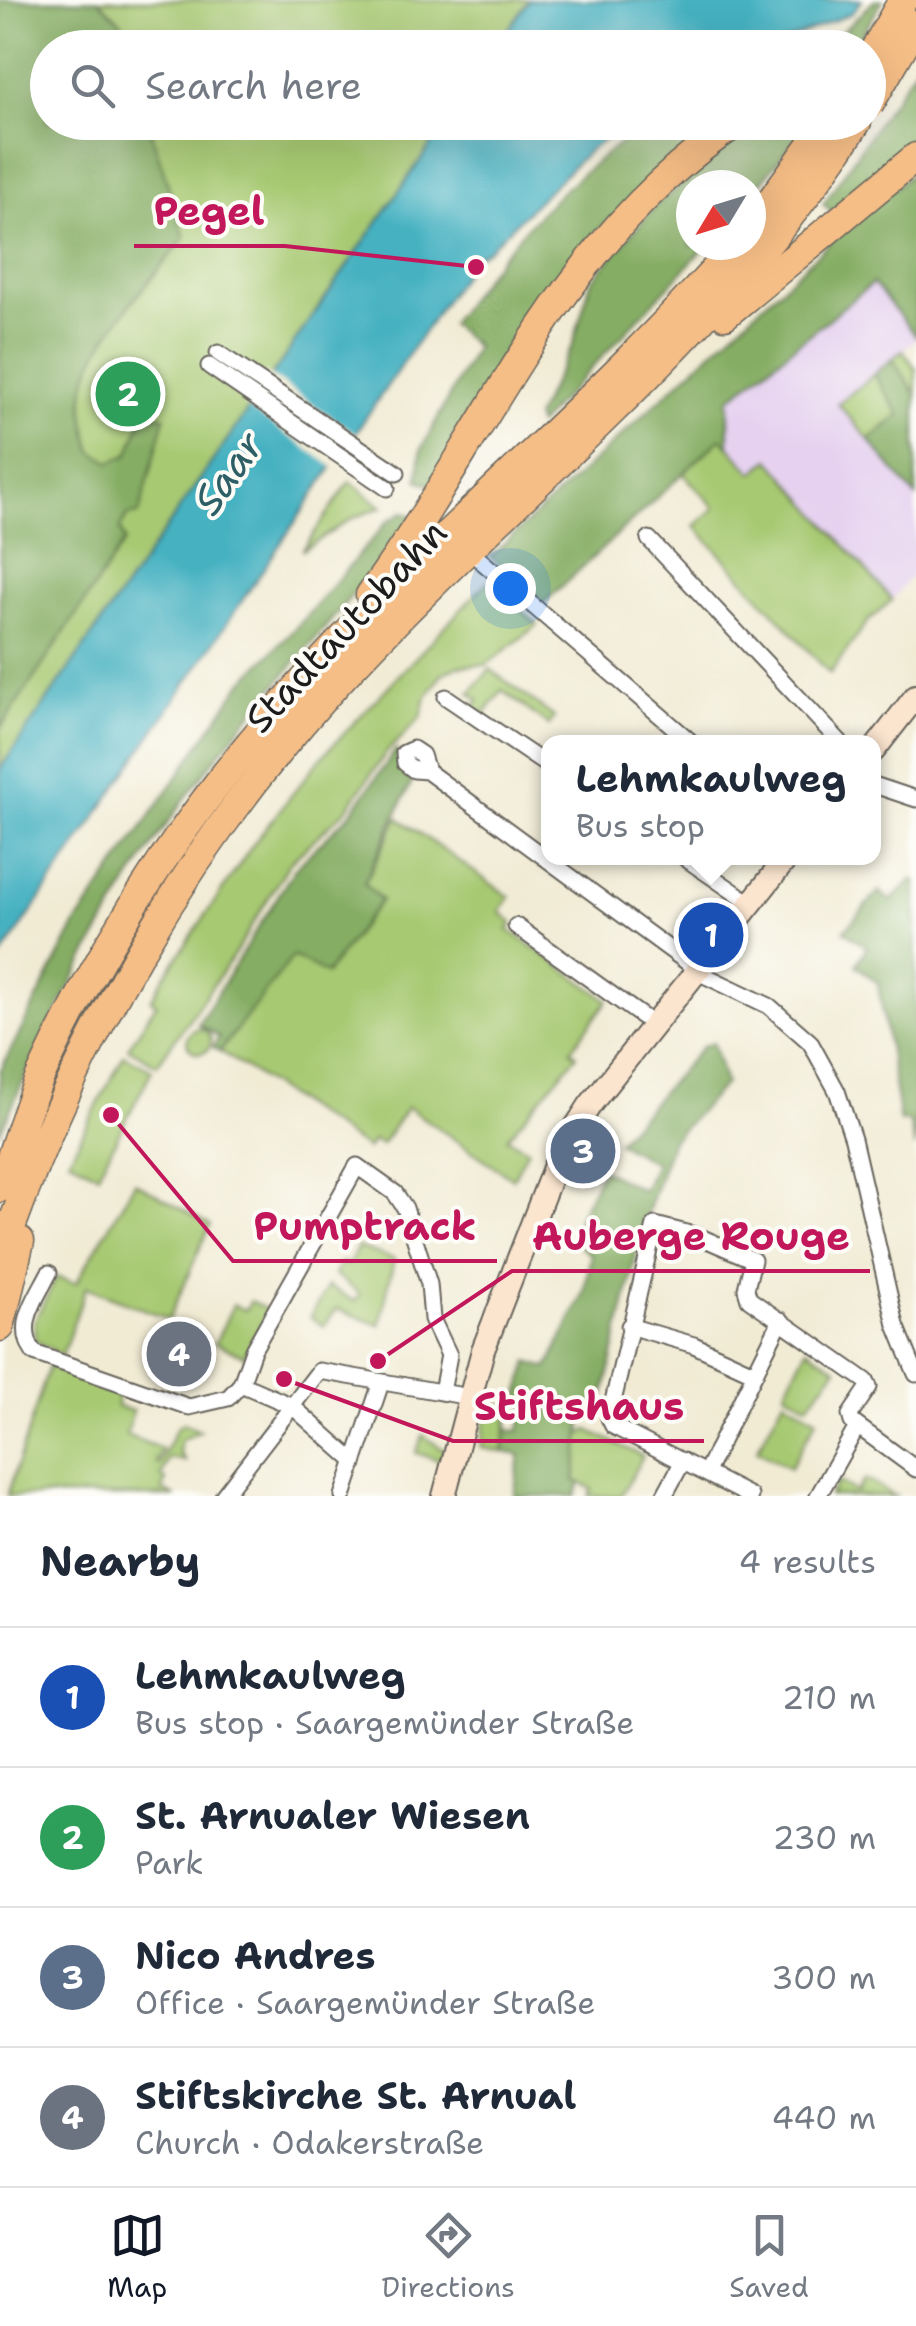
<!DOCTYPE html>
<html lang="en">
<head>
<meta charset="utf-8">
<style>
	:root { --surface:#fff; --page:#f6f6f7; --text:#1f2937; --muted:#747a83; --line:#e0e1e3; --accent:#111827 }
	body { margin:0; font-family:"Shantell Sans",sans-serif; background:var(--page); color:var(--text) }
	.compass { position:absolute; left:676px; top:170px; width:90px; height:90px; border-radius:50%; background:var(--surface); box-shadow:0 10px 40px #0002; rotate:232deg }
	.you { position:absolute; left:510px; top:588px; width:35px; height:35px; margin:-25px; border:8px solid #fff; border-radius:50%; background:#1a73e8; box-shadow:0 0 0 15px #1a73e833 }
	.badge { display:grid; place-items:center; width:65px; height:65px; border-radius:50%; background:var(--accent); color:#fff; font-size:32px; font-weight:700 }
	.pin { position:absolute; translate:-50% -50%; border:5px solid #fff; box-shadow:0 2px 10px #0006 }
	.popup { position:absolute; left:541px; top:735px; width:340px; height:130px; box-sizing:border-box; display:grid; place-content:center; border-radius:20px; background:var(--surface); filter:drop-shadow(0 2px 8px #0005); font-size:32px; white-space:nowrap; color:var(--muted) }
	.popup b { font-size:38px; color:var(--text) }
	.popup::after { content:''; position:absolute; left:50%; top:100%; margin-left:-20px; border:20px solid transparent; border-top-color:var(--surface) }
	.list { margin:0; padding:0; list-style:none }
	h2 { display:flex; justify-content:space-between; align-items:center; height:130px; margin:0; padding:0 40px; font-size:42px }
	h2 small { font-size:32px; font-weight:400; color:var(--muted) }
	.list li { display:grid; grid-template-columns:65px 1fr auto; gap:30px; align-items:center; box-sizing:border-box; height:140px; padding:0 40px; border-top:2px solid var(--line) }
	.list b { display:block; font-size:38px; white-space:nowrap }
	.list p { margin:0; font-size:32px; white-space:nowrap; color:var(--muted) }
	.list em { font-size:32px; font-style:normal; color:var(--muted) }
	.icon { flex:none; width:55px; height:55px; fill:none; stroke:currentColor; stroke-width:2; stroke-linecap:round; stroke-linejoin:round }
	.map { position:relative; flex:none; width:916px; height:1496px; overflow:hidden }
	.search { position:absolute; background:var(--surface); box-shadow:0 10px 40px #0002; left:30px; right:30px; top:30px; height:110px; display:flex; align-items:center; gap:25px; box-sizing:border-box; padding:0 35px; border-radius:55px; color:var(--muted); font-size:38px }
	.sheet { height:690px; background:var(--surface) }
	nav { display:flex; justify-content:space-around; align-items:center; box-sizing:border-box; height:140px; border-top:2px solid var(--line); background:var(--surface); font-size:28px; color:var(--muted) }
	nav a { display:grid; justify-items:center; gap:5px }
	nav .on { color:var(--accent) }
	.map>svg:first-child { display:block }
	.built { fill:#e6d2f0 }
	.green { fill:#a7c972; stroke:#627247; stroke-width:2.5 }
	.forest { fill:#85ad64; stroke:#506440; stroke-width:2.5 }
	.water { fill:#44b1c1; stroke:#30666e; stroke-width:2.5 }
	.pier { fill:#f1ebd4 }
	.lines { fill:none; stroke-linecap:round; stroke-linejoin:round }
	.street-casing { stroke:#67645c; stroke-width:19 }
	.secondary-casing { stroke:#67645c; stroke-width:26 }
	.highway-casing { stroke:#67645c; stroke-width:31 }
	.street { stroke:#fff; stroke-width:15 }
	.secondary { stroke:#fbe5cf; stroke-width:22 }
	.highway { stroke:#f6be87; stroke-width:28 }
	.highway-bridge-casing { stroke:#67645c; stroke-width:31; stroke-linecap:butt }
	.highway-bridge { stroke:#f6be87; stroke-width:28 }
	.labels { text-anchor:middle; stroke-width:8; stroke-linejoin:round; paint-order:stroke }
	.street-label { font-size:38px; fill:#1c1c1c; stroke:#fdfcf7 }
	.water-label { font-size:40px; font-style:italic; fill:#2e5f66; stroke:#fdfcf7 }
	.leader { fill:none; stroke:#c2185b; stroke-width:4 }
	.callout-dot { fill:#c2185b; stroke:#fdfcf7; stroke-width:4 }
	.callout-label { font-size:40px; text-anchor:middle; font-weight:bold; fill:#c2185b; stroke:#fdfcf7; stroke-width:8; stroke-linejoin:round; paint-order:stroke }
</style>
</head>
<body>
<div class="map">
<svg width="916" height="1496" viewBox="0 0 916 1496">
	<rect width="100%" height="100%" fill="#fdfcf7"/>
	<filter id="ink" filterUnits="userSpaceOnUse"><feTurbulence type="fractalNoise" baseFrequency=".01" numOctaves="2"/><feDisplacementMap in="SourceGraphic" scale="20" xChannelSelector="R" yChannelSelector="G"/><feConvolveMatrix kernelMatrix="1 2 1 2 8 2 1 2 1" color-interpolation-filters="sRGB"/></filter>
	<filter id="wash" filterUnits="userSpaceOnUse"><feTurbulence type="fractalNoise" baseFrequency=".0048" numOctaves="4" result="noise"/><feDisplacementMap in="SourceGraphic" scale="40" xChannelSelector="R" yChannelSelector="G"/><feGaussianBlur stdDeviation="2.25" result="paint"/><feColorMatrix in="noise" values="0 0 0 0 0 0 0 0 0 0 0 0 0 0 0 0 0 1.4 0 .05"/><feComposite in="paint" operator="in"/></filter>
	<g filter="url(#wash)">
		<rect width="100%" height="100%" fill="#f1ebd4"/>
		<!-- built -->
		<polygon class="built" points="874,282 916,339 838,404 916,497 916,570 892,600 771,459 753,474 729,446 729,399 821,321"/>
		<!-- green -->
		<g class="green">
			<polygon points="0,0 529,0 496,47 48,48 48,122 446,123 0,769"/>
			<polygon points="903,350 916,369 916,394 892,359"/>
			<polygon points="874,374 900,415 869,440 838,404"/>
			<polygon points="721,437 753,473 770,459 892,600 868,621 830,674 695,526 715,508 682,472"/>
			<polygon points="350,481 382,507 353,518 302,551"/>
			<polygon points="488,581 538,625 486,665 458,666 442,674 426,698 421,717 386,753 347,809 290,862 236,952 157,1065 128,1048 156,1004 151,1000 164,977 254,843 319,760"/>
			<polygon points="490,669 554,717 549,726 502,690 485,714 474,707 479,700 470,693"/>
			<polygon points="398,818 510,897 500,912 513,922 509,930 608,1000 571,1050 577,1055 507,1138 528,1149 513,1179 407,1107 381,1145 373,1140 367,1149 220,1051 293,956 327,973 381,899 364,884"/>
			<circle cx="199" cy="1041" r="12"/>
			<polygon points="124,1055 152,1070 98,1174 69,1159"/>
			<polygon points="135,1182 210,1225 169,1319 86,1287 62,1356 35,1340 34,1321 57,1277 76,1283"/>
			<polygon points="358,1247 394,1259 380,1325 337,1309 324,1326 310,1317 328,1286 355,1301 360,1294 334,1274 341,1262 348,1265"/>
			<polygon points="251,1301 269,1311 244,1356 215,1343 233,1305 245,1310"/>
			<polygon points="807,1348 837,1368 808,1405 785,1392"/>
			<polygon points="49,1366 118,1390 117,1407 133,1411 126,1435 162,1449 156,1462 159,1464 177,1427 183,1423 200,1431 181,1440 179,1452 185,1461 169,1458 161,1477 166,1480 162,1490 176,1496 7,1496"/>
			<polygon points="784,1399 817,1419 790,1468 757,1450"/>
			<polygon points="487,1402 510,1406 503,1452 481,1448"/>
			<polygon points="588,1430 643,1456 621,1496 589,1496 592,1489 575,1480 581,1435"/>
			<polygon points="423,1435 444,1450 441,1461 416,1453"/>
			<polygon points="865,1479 895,1496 829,1496 838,1481 856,1492"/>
		</g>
		<!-- forest -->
		<g class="forest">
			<path d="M 0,0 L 98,0 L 121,22 L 128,47 L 48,48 L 48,122 L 148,123 L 185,238 C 154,277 93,339 85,388 C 81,410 87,430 92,451 L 110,462 L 128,455 L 145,412 L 165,417 L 139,514 L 127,516 L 120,529 L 125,541 L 0,729 Z"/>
			<polygon points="875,0 883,0 855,47 809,47 842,32"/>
			<polygon points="916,66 916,149 832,212 823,204"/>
			<path d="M 651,123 L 727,123 L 597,231 L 564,271 L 432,486 L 418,480 L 421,449 L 476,346 L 450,324 C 505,245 568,174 651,123 Z"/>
			<polygon points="759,123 808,123 751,195 751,185 691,185 691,245 707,245 538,425 535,418 573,344 591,281 657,204"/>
			<polygon points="916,170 916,336 873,283 729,399 729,446 721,438 544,603 490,557 849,225"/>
			<polygon points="892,359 916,394 916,497 869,440 900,415 874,374"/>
			<path d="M 403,512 L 414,516 C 342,615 255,702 184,800 C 109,903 51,1018 0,1133 L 0,1071 L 76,924 L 241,684 L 303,620 L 388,521 Z"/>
			<polygon points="396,750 414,777 364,883 381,900 326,974 293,956 220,1051 213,1047 219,1037 198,1024 296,867 351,813"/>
			<polygon points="912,880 916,881 915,1148 909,1121 900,1122 878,983 856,965 867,947 844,931 879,891 891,901"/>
			<polygon points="713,1043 725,1084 672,1140 644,1221 600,1413 517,1402 528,1362 548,1368 584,1292 591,1255 573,1241 579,1216 602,1170 643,1190 655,1163 617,1142 703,1046"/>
			<polygon points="510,1406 507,1430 519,1431 523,1408 583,1417 575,1480 581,1483 575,1496 514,1496 520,1455 503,1452"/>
		</g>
		<!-- water -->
		<g class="water">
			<polygon points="529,0 862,0 852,13 772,47 496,47"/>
			<polygon points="446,123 629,123 588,151 489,249 464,262 465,271 0,959 0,769"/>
		</g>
		<!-- pier -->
		<polygon class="pier" points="265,372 361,437 339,471 243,405"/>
	</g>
	<g filter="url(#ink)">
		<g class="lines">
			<defs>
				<g id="street">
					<polyline points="218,353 397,473"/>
					<polyline points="209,366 387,488"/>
					<polyline points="649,539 840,742"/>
					<polyline points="479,559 691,742"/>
					<polyline points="446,697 548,766"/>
					<polyline points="427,771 422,755 413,749 404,753 405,763 414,770 427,771 706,976 769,1006 810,1042 837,1091 853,1139 896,1325 916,1374"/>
					<polyline points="874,785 916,799"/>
					<polyline points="685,858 750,903"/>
					<polyline points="516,926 654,1025"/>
					<path d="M 49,1273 C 36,1299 15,1325 34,1353 L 189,1407 L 228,1398 L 241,1384 L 253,1350 L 357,1166 L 395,1193 L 405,1208 L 429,1284 L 432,1319 L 449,1355 L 442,1392"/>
					<polyline points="629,1326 694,1345 755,1373"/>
					<polyline points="241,1384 292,1406 354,1461"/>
					<polyline points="706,1472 781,1320"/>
					<polyline points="223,1496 319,1371 470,1397"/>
					<polyline points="343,1496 381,1383"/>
					<polyline points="664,1496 683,1461"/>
					<polyline points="750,1496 613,1426 609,1418 655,1225 698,1236 753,1260 746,1289 749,1299 866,1381 869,1387 850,1415 852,1422 916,1469"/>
					<polyline points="818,1496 857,1427"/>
				</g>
				<g id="secondary">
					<polyline points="874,750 916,696"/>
					<polyline points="444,1496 483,1350 561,1150 590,1105 787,858"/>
				</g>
				<g id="highway">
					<polyline points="751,228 828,122"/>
					<polyline points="725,315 916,157"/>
					<path d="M 370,595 C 489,432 562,236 738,122"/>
					<path d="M 0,1188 C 14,1150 25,1111 41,1075 C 109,927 205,787 315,668 C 450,522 605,395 737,245"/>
					<path d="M 0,1259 C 72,1047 187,847 338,682 C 511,494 718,339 857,122"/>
					<polyline points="0,1327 20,1241"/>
				</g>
			</defs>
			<!-- street casing -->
			<use href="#street" class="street-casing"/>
			<!-- secondary casing -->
			<use href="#secondary" class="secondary-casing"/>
			<!-- highway casing -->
			<use href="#highway" class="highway-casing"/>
			<!-- street -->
			<use href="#street" class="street"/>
			<!-- secondary -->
			<use href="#secondary" class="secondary"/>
			<!-- highway -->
			<use href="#highway" class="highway"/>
			<defs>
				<g id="highway-bridge">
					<polyline points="868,61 903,0"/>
					<polyline points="869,105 916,24"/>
				</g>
			</defs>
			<!-- highway-bridge casing -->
			<use href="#highway-bridge" class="highway-bridge-casing"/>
			<!-- highway-bridge -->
			<use href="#highway-bridge" class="highway-bridge"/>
		</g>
	</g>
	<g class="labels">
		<!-- street labels -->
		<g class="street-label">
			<text transform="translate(346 626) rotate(-47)" y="13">Stadtautobahn</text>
		</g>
		<!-- water labels -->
		<g class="water-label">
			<text transform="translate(228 473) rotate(-55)" y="14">Saar</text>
		</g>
	</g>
	<!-- callouts -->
	<path class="leader" d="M476 267L285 246H134M111 1115L233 1261H497M378 1361L512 1271H870M284 1379L453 1441H704"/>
	<g class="callout-dot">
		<circle cx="476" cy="267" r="10"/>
		<circle cx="111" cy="1115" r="10"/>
		<circle cx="378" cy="1361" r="10"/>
		<circle cx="284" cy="1379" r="10"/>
	</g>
	<g class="callout-label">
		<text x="209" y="225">Pegel</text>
		<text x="365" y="1240">Pumptrack</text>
		<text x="691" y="1250">Auberge Rouge</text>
		<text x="579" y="1420">Stiftshaus</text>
	</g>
</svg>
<svg class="compass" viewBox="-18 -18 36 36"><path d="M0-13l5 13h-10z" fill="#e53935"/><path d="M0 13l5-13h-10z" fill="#747a83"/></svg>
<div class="you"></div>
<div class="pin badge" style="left:711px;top:935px;background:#1a4fb4">1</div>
<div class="popup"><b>Lehmkaulweg</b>Bus stop</div>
<div class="pin badge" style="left:128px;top:394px;background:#2e9e5b">2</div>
<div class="pin badge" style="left:583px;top:1151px;background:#5c6f8a">3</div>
<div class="pin badge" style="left:179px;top:1354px;background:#6b7280">4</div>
<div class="search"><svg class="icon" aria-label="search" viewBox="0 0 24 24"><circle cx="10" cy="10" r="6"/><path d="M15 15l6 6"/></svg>Search here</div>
</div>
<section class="sheet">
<h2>Nearby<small>4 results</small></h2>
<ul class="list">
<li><span class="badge" style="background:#1a4fb4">1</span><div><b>Lehmkaulweg</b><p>Bus stop · Saargemünder Straße</p></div><em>210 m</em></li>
<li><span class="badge" style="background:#2e9e5b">2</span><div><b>St. Arnualer Wiesen</b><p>Park</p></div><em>230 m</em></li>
<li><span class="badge" style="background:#5c6f8a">3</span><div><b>Nico Andres</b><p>Office · Saargemünder Straße</p></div><em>300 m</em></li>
<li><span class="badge" style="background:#6b7280">4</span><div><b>Stiftskirche St. Arnual</b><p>Church · Odakerstraße</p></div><em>440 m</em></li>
</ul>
</section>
<nav>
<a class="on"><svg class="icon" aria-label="map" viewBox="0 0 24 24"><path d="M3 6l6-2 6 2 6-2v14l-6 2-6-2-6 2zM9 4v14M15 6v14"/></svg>Map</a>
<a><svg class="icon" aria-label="directions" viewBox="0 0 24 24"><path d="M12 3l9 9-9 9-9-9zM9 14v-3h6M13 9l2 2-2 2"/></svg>Directions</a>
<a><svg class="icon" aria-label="saved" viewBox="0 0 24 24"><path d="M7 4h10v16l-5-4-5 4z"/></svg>Saved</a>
</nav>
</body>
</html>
